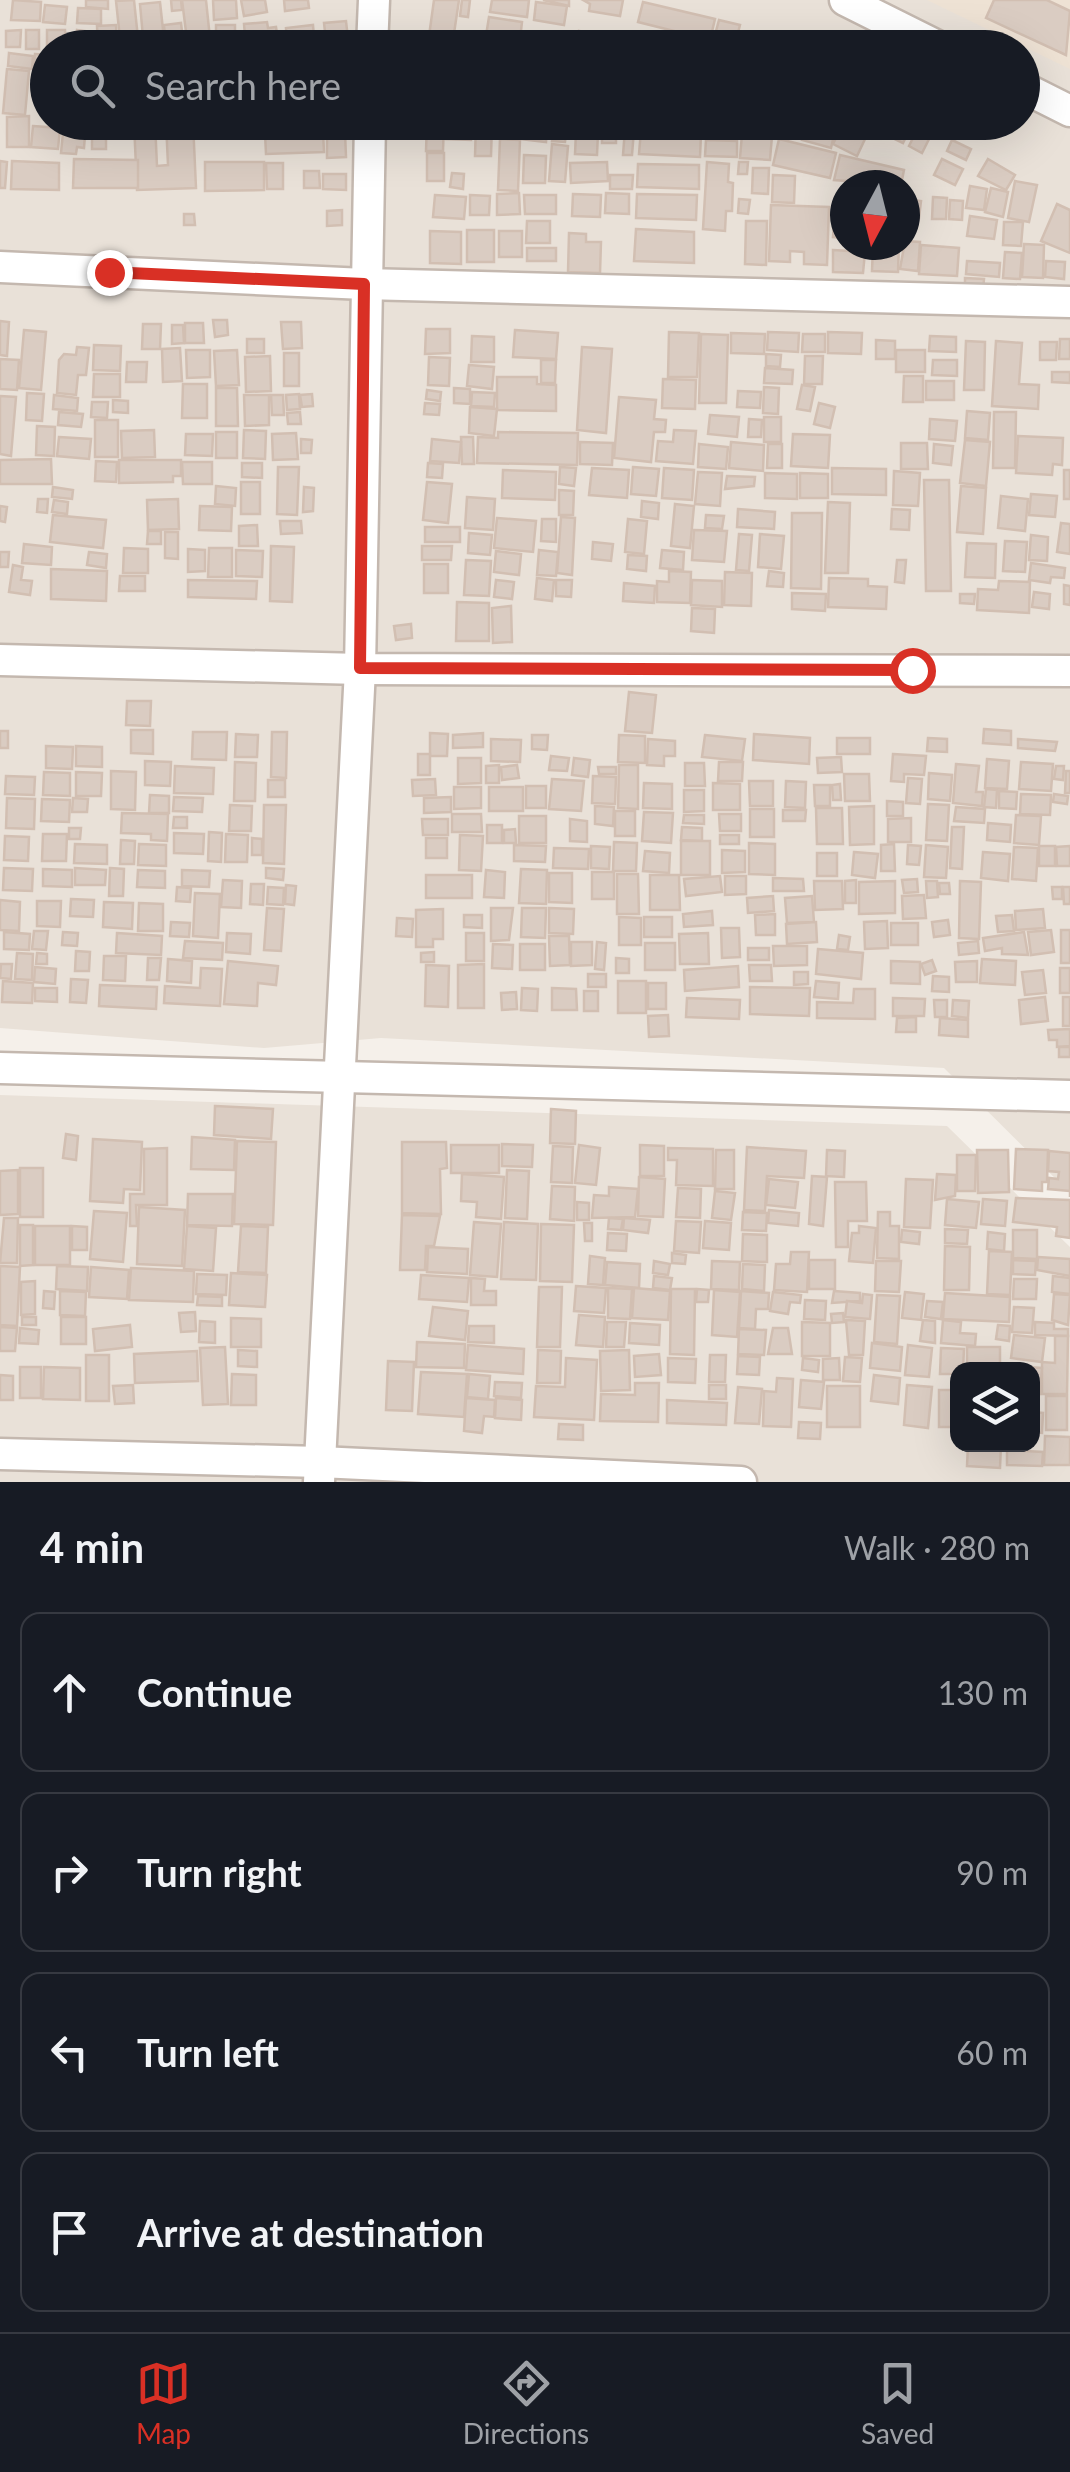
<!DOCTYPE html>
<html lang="en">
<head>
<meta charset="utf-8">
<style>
	:root { --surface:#171b24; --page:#242831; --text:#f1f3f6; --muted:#9ea1a6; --line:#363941; --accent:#d93025 }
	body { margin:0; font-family:Lato,sans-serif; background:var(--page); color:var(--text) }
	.controls { position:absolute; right:30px; bottom:30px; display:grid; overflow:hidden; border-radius:20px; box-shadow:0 10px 40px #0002 }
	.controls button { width:90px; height:90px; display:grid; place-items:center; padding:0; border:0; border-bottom:2px solid var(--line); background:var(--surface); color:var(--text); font:50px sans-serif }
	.compass { position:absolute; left:830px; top:170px; width:90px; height:90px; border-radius:50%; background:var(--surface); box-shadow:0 10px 40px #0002; rotate:187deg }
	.stop { position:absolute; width:30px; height:30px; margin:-22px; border:8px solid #d93025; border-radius:50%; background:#fff }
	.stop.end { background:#d93025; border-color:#fff; box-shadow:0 2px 10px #0008 }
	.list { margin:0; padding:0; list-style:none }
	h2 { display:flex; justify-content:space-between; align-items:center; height:130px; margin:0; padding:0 40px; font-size:42px }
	h2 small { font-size:32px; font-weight:400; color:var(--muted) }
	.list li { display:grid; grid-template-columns:65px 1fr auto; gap:30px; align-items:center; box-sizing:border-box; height:160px; margin:0 20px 20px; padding:0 20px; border:2px solid var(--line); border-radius:20px }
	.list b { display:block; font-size:38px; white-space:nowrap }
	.list em { font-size:32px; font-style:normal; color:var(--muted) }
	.icon { flex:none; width:55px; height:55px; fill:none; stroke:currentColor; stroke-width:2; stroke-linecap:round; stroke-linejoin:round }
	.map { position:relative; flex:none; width:1070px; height:1482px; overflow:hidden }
	.search { position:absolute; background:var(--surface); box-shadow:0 10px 40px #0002; left:30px; right:30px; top:30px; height:110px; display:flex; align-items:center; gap:25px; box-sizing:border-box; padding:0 35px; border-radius:55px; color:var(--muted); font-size:38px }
	.sheet { height:850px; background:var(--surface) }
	nav { display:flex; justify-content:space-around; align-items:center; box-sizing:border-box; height:140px; border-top:2px solid var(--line); background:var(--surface); font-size:28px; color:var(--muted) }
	nav a { display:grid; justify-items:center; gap:5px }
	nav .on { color:var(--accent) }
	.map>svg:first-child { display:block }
	.residential { fill:#e9e1d8; fill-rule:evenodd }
	.education { fill:#eee2d4 }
	.building { fill:#daccc2; stroke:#d2bfb2; stroke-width:2.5 }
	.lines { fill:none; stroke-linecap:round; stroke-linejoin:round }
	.street-casing { stroke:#c4b8af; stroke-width:35 }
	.street { stroke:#fff; stroke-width:30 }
	.route { stroke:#d93025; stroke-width:12 }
</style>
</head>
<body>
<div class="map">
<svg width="1070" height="1482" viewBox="0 0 1070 1482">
	<rect width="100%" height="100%" fill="#f5f0ea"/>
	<!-- residential -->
	<g class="residential">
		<path d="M 0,0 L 1070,0 L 1070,1193 L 944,1068 L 381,1038 L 264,1048 L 0,1028 ZM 48,48 L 1022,48 L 1022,122 L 48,122 ZM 845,185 L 905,185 L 905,245 L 845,245 Z"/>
		<path d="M 0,1095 L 947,1126 L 1070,1247 L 1070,1482 L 0,1482 ZM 958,1370 L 1032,1370 L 1032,1444 L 958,1444 Z"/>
	</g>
	<!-- education -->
	<polygon class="education" points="927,0 1070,0 1070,69"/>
	<!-- building -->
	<g class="building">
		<polygon points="13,0 41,2 40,21 11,20"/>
		<polygon points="86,0 108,0 108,9 86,7"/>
		<polygon points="134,0 139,48 121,48 116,1"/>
		<polygon points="171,0 181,0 182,10 172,11"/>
		<polygon points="182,0 206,0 211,48 188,48"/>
		<polygon points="213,0 236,0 237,18 214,20"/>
		<polygon points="241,0 265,0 267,12 244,16"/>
		<polygon points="284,0 308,0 309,8 285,11"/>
		<polygon points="434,0 459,0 453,40 429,36"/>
		<polygon points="462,0 470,0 468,17 460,16"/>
		<polygon points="492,0 529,0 527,17 490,12"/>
		<polygon points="543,0 569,0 569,6"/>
		<polygon points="583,0 623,0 620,16 589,11 590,4"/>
		<polygon points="994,0 1047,0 1070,11 1066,55 986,18"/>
		<polygon points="160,2 165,48 144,48 140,4"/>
		<polygon points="536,2 567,6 564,25 534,20"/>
		<polygon points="643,2 715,19 710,40 638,22"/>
		<polygon points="45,5 67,7 65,24 43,22"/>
		<polygon points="78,8 101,9 101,24 77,23"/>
		<polygon points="489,17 522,22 519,48 484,48"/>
		<polygon points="719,20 740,25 734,48 712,46"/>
		<polygon points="346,21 348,39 326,41 324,23"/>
		<polygon points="267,22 268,28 276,27 279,47 246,48 244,24"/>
		<polygon points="181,23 184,48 166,48 164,25"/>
		<polygon points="116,25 117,48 98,48 97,26"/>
		<rect x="216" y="25" width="19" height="23"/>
		<polygon points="313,25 315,48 287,48 286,28"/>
		<polygon points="21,30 20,47 6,47 6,31"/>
		<rect x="26" y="30" width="13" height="19"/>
		<polygon points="47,30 65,30 66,48 47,48"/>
		<polygon points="77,30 92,32 91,48 75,48"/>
		<polygon points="579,31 601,34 599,48 577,48"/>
		<polygon points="669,32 701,40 699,48 666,44"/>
		<polygon points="603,35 633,39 632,48 602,48"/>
		<polygon points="769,35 794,43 792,48 765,48"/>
		<polygon points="522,37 560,42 559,48 520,48"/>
		<polygon points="453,41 476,43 476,48 453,48"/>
		<polygon points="9,53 33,56 32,69 8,66"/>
		<polygon points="35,54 48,55 48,77 33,76"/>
		<polygon points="7,69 29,71 25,115 3,113"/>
		<polygon points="29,116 29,147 7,147 7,117"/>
		<polygon points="64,122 86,123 84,148 77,147 76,154 61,153"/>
		<polygon points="92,122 133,122 133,138 106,138 106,149 92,149"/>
		<polygon points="134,122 155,122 157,166 168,165 166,122 193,122 196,188 137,190"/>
		<polygon points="203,122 215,122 214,137 202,136"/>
		<polygon points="294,122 317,122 317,128 294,130"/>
		<polygon points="427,122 444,122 443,151 426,151"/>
		<polygon points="706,122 727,122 726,129 706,127"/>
		<polygon points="750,122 770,122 768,131"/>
		<polygon points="776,122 803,122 798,137 774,128"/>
		<polygon points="807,122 837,122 831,148 802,140"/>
		<polygon points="844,122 873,122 857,156 833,144"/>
		<polygon points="887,122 913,122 903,143 882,133"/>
		<polygon points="447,123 472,124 471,140 446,139"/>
		<polygon points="512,123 547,127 546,142 511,138"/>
		<polygon points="476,124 492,124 491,156 475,156"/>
		<polygon points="554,125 567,126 565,142 552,141"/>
		<polygon points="33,126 60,128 58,149 31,147"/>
		<polygon points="918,128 931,135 922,153 909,146"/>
		<polygon points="602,129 616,130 616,143 602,143"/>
		<polygon points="625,129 634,130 632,155 623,155"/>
		<polygon points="641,130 701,134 700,157 639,154"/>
		<polygon points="323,132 324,152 266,154 265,133"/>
		<polygon points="327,132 345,132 346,157 327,158"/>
		<polygon points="576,132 598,133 597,155 575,154"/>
		<polygon points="742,134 772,136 770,160 740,158"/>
		<polygon points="500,139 520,140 518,191 498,190"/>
		<polygon points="779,139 836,153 830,178 773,165"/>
		<polygon points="706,140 737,141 737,157 705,156"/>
		<polygon points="952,140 971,149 966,160 947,151"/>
		<polygon points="552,144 568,146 565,182 549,181"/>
		<rect x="427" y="153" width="17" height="28"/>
		<polygon points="524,155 546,156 545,183 523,183"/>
		<polygon points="840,155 904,170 901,185 834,180"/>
		<polygon points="74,159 138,160 138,188 73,188"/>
		<polygon points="942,159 963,169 955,185 934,175"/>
		<polygon points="988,159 1015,175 1006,190 978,176"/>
		<polygon points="0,161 7,162 5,188 0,188"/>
		<polygon points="12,161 59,163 59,190 11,189"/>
		<polygon points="205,162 264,162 264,190 205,191"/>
		<polygon points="607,162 608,181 571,183 570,163"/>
		<polygon points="707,162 729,164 728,182 733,183 732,211 726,211 725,231 703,229"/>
		<polygon points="739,162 748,162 747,174 738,174"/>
		<polygon points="266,163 283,163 283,189 267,189"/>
		<polygon points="638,164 699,165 699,189 637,187"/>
		<polygon points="753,168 769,168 768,194 752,193"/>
		<polygon points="304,171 319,171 320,188 304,188"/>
		<polygon points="452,173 464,174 463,189 450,187"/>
		<polygon points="323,174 346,174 346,190 323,189"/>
		<polygon points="610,175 633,175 632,189 610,189"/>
		<polygon points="773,175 795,176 794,203 772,202"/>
		<polygon points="1015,181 1037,185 1029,222 1008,218"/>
		<polygon points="970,186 987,189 984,210 966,208"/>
		<polygon points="991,188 1008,192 1003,217 985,212"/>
		<polygon points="519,193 520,214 497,215 497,194"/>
		<polygon points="606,193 629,194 629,214 605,213"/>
		<polygon points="573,194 601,195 600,217 572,216"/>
		<polygon points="637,194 697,195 696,220 636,218"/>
		<polygon points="435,195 466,197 464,219 433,217"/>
		<polygon points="470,195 490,196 489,215 470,215"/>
		<polygon points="524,195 556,195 556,214 525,214"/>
		<polygon points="933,197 947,198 946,219 932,219"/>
		<polygon points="739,199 750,200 748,214 738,213"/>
		<polygon points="905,199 921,201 919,218 905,216"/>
		<polygon points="950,200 963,201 962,220 949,219"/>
		<polygon points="1057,204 1070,210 1070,253 1041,241"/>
		<polygon points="771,205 829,207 827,265 804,264 804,252 790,251 790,262 769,261"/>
		<polygon points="835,208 845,208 845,238 833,237"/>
		<polygon points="342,210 342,225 327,226 327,211"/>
		<polygon points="184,214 194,214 195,225 184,225"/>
		<polygon points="970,216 997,220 994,239 967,236"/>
		<polygon points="527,221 550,221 550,243 526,243"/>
		<polygon points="746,221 767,221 766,265 745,264"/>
		<polygon points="1004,222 1023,222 1021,246 1003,245"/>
		<polygon points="636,229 694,232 694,263 634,261"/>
		<rect x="467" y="230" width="27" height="32"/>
		<polygon points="430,231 461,232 461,264 430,263"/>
		<rect x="499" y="231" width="23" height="26"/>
		<polygon points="569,233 586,234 586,242 601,242 600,273 568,272"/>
		<polygon points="905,241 920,242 918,271 900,269"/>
		<polygon points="1024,244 1044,245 1043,278 1022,277"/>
		<polygon points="873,245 899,245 898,272 872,271"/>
		<polygon points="921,245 959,248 957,276 919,274"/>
		<rect x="527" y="248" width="29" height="13"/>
		<polygon points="833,250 865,252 863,273 833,272"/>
		<polygon points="1005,252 1022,253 1020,279 1003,278"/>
		<polygon points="967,261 1000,263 999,277 966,274"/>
		<polygon points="1046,261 1065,262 1064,279 1045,277"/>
		<polygon points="965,278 984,279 983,290 965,289"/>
		<polygon points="213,320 227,320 228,335 215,337"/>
		<polygon points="0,321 9,322 7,356 0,355"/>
		<polygon points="281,322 301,322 302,348 283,349"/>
		<polygon points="185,323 203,323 204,343 185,343"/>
		<polygon points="143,324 161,324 160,349 142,349"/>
		<polygon points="172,325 183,325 184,343 172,344"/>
		<polygon points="426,329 450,329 450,353 425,354"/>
		<polygon points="24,330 46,332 41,390 19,388"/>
		<polygon points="515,330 558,333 556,359 513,357"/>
		<polygon points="669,332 699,333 697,377 668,377"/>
		<polygon points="768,332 799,333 798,352 767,350"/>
		<polygon points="828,332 862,333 861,354 828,353"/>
		<polygon points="731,333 765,334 764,354 731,353"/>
		<polygon points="701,334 728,335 726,403 699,403"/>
		<polygon points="803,334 825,334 825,352 802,352"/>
		<polygon points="472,336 494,337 494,362 471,362"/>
		<polygon points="930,336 956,337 956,352 929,351"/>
		<rect x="247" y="339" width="17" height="14"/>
		<polygon points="1060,339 1070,339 1070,359 1059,359"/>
		<polygon points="876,340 895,341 895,359 876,359"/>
		<polygon points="966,341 985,342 984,390 964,390"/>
		<polygon points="996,341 1022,343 1019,384 1039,385 1038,409 992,406"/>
		<polygon points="1040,342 1057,342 1056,360 1040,360"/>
		<polygon points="94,345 121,346 120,371 93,370"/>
		<polygon points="77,347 89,348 86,375 78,375 76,395 57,393 59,360 64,354 76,355"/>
		<polygon points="582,347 612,349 606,433 577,430"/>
		<polygon points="180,348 182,381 163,382 162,349"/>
		<polygon points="186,350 210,350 210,377 187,378"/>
		<polygon points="237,350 239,385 216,386 214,351"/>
		<rect x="896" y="350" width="29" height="22"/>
		<rect x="284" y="353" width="15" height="33"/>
		<polygon points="766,354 781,355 780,367 766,366"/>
		<polygon points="270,356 271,391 246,392 245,357"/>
		<polygon points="805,356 823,356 822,384 804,384"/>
		<polygon points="429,357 450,358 449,386 428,385"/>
		<polygon points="0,359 19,360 17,390 0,389"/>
		<polygon points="541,360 556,360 555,383 541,383"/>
		<polygon points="933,360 957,360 957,376 932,375"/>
		<polygon points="127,362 147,362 146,382 126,382"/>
		<polygon points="469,365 494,367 492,389 467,386"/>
		<polygon points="765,368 793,370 792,384 764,383"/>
		<polygon points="1052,372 1070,372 1070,383 1052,382"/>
		<polygon points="94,374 120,374 120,397 93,397"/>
		<polygon points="904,376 923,376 923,402 903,402"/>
		<polygon points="497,377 537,377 537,384 556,385 556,411 497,410"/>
		<polygon points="663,379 696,380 695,409 662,408"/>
		<rect x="926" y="381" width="28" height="19"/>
		<polygon points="183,384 207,384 207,418 182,418"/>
		<polygon points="802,385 815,387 810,411 797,409"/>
		<polygon points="764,387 779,388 778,414 763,413"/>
		<polygon points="216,388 237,388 238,426 216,426"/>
		<polygon points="454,388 470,389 470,404 454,403"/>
		<polygon points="427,390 441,392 440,401 426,399"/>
		<polygon points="738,391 761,392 760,408 737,407"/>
		<polygon points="472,392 495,393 494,407 471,406"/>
		<polygon points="27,393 44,394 42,421 26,420"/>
		<polygon points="299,394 300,409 287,410 286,395"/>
		<polygon points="312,394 313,406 302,407 300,395"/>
		<polygon points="54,395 78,398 77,411 53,409"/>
		<polygon points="244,395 269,395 269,425 245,426"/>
		<polygon points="271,395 283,395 284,415 272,415"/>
		<polygon points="0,396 16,397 11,456 0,454"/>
		<polygon points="619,397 656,400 654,419 666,420 665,432 654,432 651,462 614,458"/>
		<polygon points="113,400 128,401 128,413 113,412"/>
		<polygon points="92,402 108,402 107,418 91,417"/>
		<polygon points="425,403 440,404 439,415 424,414"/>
		<polygon points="819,403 835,407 830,428 814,424"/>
		<polygon points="470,407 497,409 494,436 469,433"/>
		<polygon points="967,411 990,413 988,440 965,438"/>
		<polygon points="59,412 83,414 81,427 58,425"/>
		<polygon points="300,412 301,424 288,424 287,413"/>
		<polygon points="994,412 1016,412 1015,468 993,468"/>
		<polygon points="710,415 739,417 737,437 708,434"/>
		<rect x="764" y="417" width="17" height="25"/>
		<polygon points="749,419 762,420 761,437 748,437"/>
		<polygon points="930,419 957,421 955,441 929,439"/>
		<rect x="95" y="420" width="23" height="37"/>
		<polygon points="37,426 55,427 54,456 36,455"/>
		<polygon points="154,430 155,457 122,458 121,431"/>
		<polygon points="244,430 266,431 265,459 243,458"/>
		<polygon points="674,430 696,431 693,464 656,461 658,441 673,442"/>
		<rect x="216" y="432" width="21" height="26"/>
		<polygon points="498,432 578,433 577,465 477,463 478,437 498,438"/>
		<polygon points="296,433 298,459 273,460 272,434"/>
		<polygon points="186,434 213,434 212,456 185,455"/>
		<polygon points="793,434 830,435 828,468 791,466"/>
		<polygon points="1018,436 1063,438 1062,465 1053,464 1052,475 1016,473"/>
		<polygon points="59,437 91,439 89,459 57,456"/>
		<polygon points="461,437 473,437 474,464 462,464"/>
		<polygon points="301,439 312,440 311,453 301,453"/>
		<polygon points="432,439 461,442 459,463 430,461"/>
		<polygon points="965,440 990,442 986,486 960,483"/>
		<polygon points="580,442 613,443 612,465 580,464"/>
		<polygon points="731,442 764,445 763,471 729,468"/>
		<polygon points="901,443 927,443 928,469 901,469"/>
		<polygon points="699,444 728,447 726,469 698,467"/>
		<polygon points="768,444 782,444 782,468 767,468"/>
		<polygon points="934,444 953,446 951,465 933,463"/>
		<polygon points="51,459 52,484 0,484 0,460"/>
		<polygon points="119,460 181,460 181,476 173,476 173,482 119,483"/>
		<polygon points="96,461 117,462 116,482 95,481"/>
		<polygon points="182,462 212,462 212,484 183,484"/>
		<polygon points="242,463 262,463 262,478 242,477"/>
		<polygon points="428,463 443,464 442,478 427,477"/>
		<polygon points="278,467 299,467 297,515 277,514"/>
		<polygon points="560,467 576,468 574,486 559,484"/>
		<polygon points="633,467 659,469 656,496 631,494"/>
		<polygon points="592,468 629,470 627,498 589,495"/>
		<polygon points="664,468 694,470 692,500 662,498"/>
		<polygon points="832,468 886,469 886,495 832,494"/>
		<polygon points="503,470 556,472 555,500 502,498"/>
		<rect x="1064" y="470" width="6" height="29"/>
		<polygon points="894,471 920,473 918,506 893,505"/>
		<polygon points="698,472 722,473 720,506 695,504"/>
		<polygon points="765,473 797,474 797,499 765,498"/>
		<polygon points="800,473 828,474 828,498 800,498"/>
		<polygon points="727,476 755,477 754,486 725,489"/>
		<polygon points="924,480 949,480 951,591 926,591"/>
		<rect x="241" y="482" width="19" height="32"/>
		<polygon points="427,482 452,484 448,523 423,520"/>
		<polygon points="216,486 236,488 235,506 215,504"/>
		<polygon points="961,486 986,488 983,534 957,532"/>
		<polygon points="53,487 73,490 72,499 52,497"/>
		<polygon points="304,487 314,488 313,511 303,512"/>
		<polygon points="559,490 574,491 573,515 559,515"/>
		<polygon points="1031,494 1057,496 1055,517 1029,515"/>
		<polygon points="1001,496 1028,499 1025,531 998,528"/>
		<polygon points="467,497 495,499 493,530 465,528"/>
		<polygon points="38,499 48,499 47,513 37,512"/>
		<polygon points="178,499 179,529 148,530 147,500"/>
		<polygon points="54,500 68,502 67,514 52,512"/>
		<polygon points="642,501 659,503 658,519 641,517"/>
		<polygon points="828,502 850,503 848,573 825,573"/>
		<polygon points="675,504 694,506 690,548 671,546"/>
		<polygon points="0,506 7,507 5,522 0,521"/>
		<polygon points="200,506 232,507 231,531 199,530"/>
		<polygon points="738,509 775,512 774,529 737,527"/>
		<polygon points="892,509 910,510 909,530 891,529"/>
		<polygon points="792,513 822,513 821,589 791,588"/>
		<polygon points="53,515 106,520 103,548 50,542"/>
		<polygon points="706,515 724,516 722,529 705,528"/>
		<polygon points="561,517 575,518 572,575 557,573"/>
		<polygon points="497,518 536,521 533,552 494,548"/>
		<polygon points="542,519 556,519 556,542 541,541"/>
		<polygon points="628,519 647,521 644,554 625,552"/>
		<polygon points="280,521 301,521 302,533 281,534"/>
		<polygon points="1061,523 1070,524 1070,554 1057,552"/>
		<polygon points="257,525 258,546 239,546 239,526"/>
		<rect x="425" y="527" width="35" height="15"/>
		<polygon points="694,530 727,531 724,562 692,560"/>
		<polygon points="148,531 161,531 161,544 147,544"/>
		<polygon points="165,532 178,532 178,559 165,558"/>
		<polygon points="469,533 492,535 490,555 468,553"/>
		<polygon points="739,534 752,535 749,571 736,570"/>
		<polygon points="760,534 784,536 781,569 758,567"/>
		<polygon points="1031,535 1048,537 1047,561 1029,560"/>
		<polygon points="1005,541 1027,542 1025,572 1003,571"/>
		<polygon points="593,542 613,544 611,561 592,559"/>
		<polygon points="967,543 996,544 995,578 965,577"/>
		<polygon points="24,544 52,547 51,565 22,563"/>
		<polygon points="271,546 294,547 292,602 270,601"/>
		<polygon points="422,546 452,546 451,560 422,560"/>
		<polygon points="124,548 148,549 148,573 123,573"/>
		<polygon points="209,548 232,548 232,577 208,577"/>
		<polygon points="188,549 205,550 205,571 188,572"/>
		<polygon points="236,550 263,551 262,577 236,576"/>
		<polygon points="539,550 558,552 556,576 537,575"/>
		<polygon points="662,550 684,552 683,570 660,568"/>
		<polygon points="496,551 521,554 519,575 494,572"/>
		<polygon points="0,552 9,552 8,567 0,567"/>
		<polygon points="89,552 107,554 106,568 87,565"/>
		<polygon points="628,555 647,556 646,571 627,569"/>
		<polygon points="466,560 491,561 489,596 464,595"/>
		<polygon points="897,560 906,560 904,583 895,582"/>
		<polygon points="1031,563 1065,568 1064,578 1051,577 1050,583 1029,580"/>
		<rect x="424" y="564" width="24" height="29"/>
		<polygon points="13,565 23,567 21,580 32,581 30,595 9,592"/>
		<polygon points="51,569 107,571 106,601 51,599"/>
		<polygon points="669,571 691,572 690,603 657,602 657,581 669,582"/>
		<polygon points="769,571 784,573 783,587 767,586"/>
		<polygon points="725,572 752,573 751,606 724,605"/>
		<polygon points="120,576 145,576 145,591 119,591"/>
		<polygon points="537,578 554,580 552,601 535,599"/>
		<polygon points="829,578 868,579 868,586 887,587 886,609 828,607"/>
		<polygon points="188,580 257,581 256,599 188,597"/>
		<polygon points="496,580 514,582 512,599 494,597"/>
		<polygon points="556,580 572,580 571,597 556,596"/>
		<polygon points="692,580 722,581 722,607 691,605"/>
		<polygon points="999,581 1030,582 1029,613 977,610 978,589 998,590"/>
		<polygon points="624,583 655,586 654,603 623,601"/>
		<polygon points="1064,585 1070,586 1070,605 1064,604"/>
		<polygon points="1034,592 1050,594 1049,609 1032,607"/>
		<polygon points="792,593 826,594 825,611 792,609"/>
		<polygon points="960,594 975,594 974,604 960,603"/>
		<polygon points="457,602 489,603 489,641 456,641"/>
		<polygon points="511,606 512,642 493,643 492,608"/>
		<polygon points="692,608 715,609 714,633 691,631"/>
		<polygon points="411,624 412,638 396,640 394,626"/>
		<polygon points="629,692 656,695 652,733 625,731"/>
		<polygon points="127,701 151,701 150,726 126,725"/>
		<polygon points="984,729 1011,731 1011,745 983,743"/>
		<polygon points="131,730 153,730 153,754 131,753"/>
		<rect x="0" y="731" width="8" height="17"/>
		<polygon points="193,732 227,732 226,760 192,759"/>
		<polygon points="272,732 287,732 286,778 271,777"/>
		<polygon points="430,733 448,734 447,756 430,756"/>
		<polygon points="483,733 483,747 453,748 453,735"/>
		<polygon points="236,734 258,735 257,757 235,757"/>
		<polygon points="754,734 810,738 809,764 753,760"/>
		<polygon points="532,735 548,735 547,750 532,749"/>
		<polygon points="619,735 645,736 645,763 618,762"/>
		<polygon points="705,735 745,739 742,761 702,757"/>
		<rect x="837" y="738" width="33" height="16"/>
		<polygon points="928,738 947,739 947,752 927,751"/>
		<polygon points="491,739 521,740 520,762 491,761"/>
		<polygon points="648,739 675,741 675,756 664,756 664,766 647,765"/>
		<polygon points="1018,739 1057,742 1055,751 1018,748"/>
		<polygon points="46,746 73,747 72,769 46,768"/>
		<polygon points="76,746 102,747 102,767 76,766"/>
		<rect x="418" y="754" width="12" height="21"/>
		<polygon points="893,754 926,756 924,775 904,774 904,782 891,781"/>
		<polygon points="551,756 569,758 567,771 549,770"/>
		<polygon points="841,757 842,772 818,773 817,758"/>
		<polygon points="458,758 481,758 481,783 458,784"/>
		<polygon points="574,758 590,760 588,777 572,775"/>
		<polygon points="987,759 1009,761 1007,789 985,788"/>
		<polygon points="145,761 171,762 170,786 145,785"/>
		<polygon points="235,762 256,763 255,801 234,801"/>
		<polygon points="719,762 743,762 742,781 718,781"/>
		<polygon points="1021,762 1053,764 1051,791 1019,789"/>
		<polygon points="685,763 704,763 705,786 685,786"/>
		<polygon points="956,764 979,766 976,792 983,792 982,806 953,803"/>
		<polygon points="499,765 499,783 486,783 486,766"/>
		<polygon points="517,765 519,778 502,780 501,767"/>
		<polygon points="619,765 638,765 638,809 618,808"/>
		<polygon points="175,766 214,768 213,794 174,793"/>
		<polygon points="1056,766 1064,766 1063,780 1054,779"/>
		<polygon points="598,767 616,767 616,774 599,774"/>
		<polygon points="111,771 136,772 135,810 111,809"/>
		<polygon points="1066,771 1070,771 1070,793 1065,793"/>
		<polygon points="44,772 70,773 70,796 43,795"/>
		<polygon points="76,772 102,773 101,796 76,796"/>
		<polygon points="929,773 952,775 950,801 928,799"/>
		<polygon points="844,774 869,774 870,801 845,801"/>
		<polygon points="6,776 35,777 34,795 5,794"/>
		<polygon points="593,776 616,777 615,804 592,803"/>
		<polygon points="908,778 922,779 920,804 906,803"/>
		<polygon points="435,779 436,795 413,796 412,780"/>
		<polygon points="552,779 584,781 581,811 549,809"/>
		<rect x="268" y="780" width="17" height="17"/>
		<polygon points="749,781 773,781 773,806 750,806"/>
		<polygon points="786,781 806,782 805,808 785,807"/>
		<polygon points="644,783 672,784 672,809 643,808"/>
		<polygon points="713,783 740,784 740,810 713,810"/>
		<polygon points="840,784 841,800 833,800 832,785"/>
		<polygon points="814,785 830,785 830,806 815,806"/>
		<rect x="526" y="786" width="20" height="22"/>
		<polygon points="454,787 481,787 481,808 454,809"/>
		<rect x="489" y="787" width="34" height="24"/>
		<polygon points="986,789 997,790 996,808 984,807"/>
		<polygon points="684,790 704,790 704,811 684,812"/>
		<polygon points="999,791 1017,792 1016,809 999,808"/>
		<polygon points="1021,794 1051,795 1050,815 1020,814"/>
		<polygon points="1054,794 1068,796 1067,804 1053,802"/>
		<polygon points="150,795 169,796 169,813 149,813"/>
		<polygon points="174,797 203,798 202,812 173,811"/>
		<polygon points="451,797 451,812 424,813 424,798"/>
		<polygon points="7,798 35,799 34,829 6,828"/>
		<polygon points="73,798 88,799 87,812 72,812"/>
		<polygon points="42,799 70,800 69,822 41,821"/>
		<polygon points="887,801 903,802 903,816 887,816"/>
		<polygon points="928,804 949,805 947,841 926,840"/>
		<polygon points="230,805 252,806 251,831 229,831"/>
		<polygon points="264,805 286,805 284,864 263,863"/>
		<polygon points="595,806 614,807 613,826 595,824"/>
		<polygon points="874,806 874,844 850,845 849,807"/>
		<polygon points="956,807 985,809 984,823 954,821"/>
		<polygon points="816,808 842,808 843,844 817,844"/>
		<rect x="750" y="809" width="24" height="28"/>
		<polygon points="783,810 806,810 805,821 783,821"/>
		<rect x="615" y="811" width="20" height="25"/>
		<polygon points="644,812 673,813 671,843 642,841"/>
		<polygon points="122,813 168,814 167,841 151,840 151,834 121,833"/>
		<polygon points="452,814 481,814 482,832 452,832"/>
		<polygon points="719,814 741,814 741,831 720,831"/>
		<polygon points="684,815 704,815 704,824 683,823"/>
		<polygon points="1016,815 1041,816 1039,845 1014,843"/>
		<rect x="519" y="816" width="27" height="27"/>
		<polygon points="174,817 187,817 187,828 173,828"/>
		<polygon points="911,818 911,842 888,842 888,819"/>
		<polygon points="422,819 448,819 448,835 423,835"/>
		<polygon points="570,819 587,821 587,842 570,841"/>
		<polygon points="988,823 1011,825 1010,842 987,840"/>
		<rect x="487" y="825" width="15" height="18"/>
		<polygon points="682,827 702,828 702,841 681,840"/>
		<polygon points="952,827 964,827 962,869 950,868"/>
		<polygon points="69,828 81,828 80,839 69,839"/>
		<polygon points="515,829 516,843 504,843 504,830"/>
		<polygon points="209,832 222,833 221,862 208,861"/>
		<polygon points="174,833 204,834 203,854 174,853"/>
		<polygon points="43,834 67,834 66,861 42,861"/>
		<polygon points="226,834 248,835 247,862 225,862"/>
		<polygon points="460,835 483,836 481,871 459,870"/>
		<rect x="720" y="835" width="19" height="9"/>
		<polygon points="5,836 29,837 28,861 4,860"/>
		<polygon points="252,838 262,839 262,855 252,855"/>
		<rect x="426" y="838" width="21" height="20"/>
		<polygon points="121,840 135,841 134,864 120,864"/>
		<rect x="681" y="841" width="29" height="34"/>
		<polygon points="614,842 637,843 636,871 613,871"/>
		<polygon points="749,843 775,844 775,875 749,874"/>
		<polygon points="75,844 107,845 107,864 74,863"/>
		<polygon points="139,844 166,845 166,866 138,865"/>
		<polygon points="894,844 895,871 881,871 881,845"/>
		<polygon points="514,845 546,846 545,862 514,861"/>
		<polygon points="908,845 921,846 919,865 907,864"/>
		<polygon points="926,845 948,847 946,878 924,877"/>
		<polygon points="591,846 610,847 609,869 591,868"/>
		<rect x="1039" y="846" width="16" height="20"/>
		<polygon points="1070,846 1070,866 1057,866 1056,847"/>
		<polygon points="1014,847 1038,848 1036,881 1012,879"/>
		<polygon points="554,848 589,849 588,869 553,868"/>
		<polygon points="722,850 745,851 745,872 722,873"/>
		<polygon points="645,851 670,853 669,873 643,871"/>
		<polygon points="854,852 878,854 875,878 852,875"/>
		<polygon points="983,852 1010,854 1008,881 981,878"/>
		<rect x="817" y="853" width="20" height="23"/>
		<polygon points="4,868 33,869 32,891 3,890"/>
		<polygon points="75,868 106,870 105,885 75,885"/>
		<polygon points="110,868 124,869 123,896 109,896"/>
		<polygon points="266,868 284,869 283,880 266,878"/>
		<polygon points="43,869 72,870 72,887 43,886"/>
		<polygon points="521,869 547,870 546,904 519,903"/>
		<polygon points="138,870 165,871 165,888 137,887"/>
		<polygon points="182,870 210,871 209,887 182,886"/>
		<polygon points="486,870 505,872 504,898 484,897"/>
		<rect x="592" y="872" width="22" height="27"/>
		<polygon points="549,873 572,873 572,903 549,902"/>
		<polygon points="617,874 638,874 639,914 617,914"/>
		<rect x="426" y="875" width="46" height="23"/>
		<polygon points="650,875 679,875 680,910 650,910"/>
		<polygon points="720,876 722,892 686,896 684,879"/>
		<polygon points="725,876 746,876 746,894 725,895"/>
		<polygon points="773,878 803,879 804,891 773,891"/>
		<polygon points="917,879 918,892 904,893 902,880"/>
		<polygon points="223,880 242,881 241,908 221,907"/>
		<polygon points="856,880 856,903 845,903 845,881"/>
		<polygon points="814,881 842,881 843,909 815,910"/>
		<polygon points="895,881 895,913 859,914 859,882"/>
		<polygon points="926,881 937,881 938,897 927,898"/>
		<polygon points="960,881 981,882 979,939 959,938"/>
		<polygon points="939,883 949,883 950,894 940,894"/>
		<polygon points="251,884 264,884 263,905 250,904"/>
		<polygon points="286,885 296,886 294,905 285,904"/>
		<polygon points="177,887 191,888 190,902 176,901"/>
		<polygon points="268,887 284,888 283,905 267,904"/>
		<polygon points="1052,887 1062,887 1062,899 1053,899"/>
		<polygon points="1063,887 1070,887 1070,904 1064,904"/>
		<polygon points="195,893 220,894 218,938 193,936"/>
		<polygon points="924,895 926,918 903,919 902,896"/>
		<polygon points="773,896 774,911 748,913 747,898"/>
		<polygon points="812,896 814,922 787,923 785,898"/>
		<polygon points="71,899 94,900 93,917 70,916"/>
		<polygon points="0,900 20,902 19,931 0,930"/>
		<polygon points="37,901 61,901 60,927 37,926"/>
		<polygon points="104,902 133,903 132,929 103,927"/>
		<polygon points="139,903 163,904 163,931 138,931"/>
		<polygon points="267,908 284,909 281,951 264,950"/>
		<polygon points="491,908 513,908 509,940 491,941"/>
		<polygon points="522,908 546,908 545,938 521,937"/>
		<polygon points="549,908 574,909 573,934 549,933"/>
		<polygon points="443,909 443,939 433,939 433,947 416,947 416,910"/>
		<polygon points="1043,909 1045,928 1016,930 1015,911"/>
		<polygon points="712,911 713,925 684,927 683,914"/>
		<polygon points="775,914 775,935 756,935 755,915"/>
		<polygon points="464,915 482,915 482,928 464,927"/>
		<polygon points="1012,915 1014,931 998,932 996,916"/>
		<polygon points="619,917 641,918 641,945 619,945"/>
		<rect x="644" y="917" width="28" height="20"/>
		<polygon points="397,918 413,919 412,937 396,936"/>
		<polygon points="948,920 950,935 934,937 932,922"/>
		<polygon points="887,921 888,948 865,949 864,922"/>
		<polygon points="171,922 190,923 189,937 170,936"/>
		<polygon points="816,922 817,942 787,944 786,924"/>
		<rect x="891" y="923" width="27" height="22"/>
		<polygon points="721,928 739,928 740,957 722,958"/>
		<polygon points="1051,930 1054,952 1031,955 1028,932"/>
		<rect x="1061" y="930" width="9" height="33"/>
		<polygon points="34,931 48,931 46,950 32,949"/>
		<polygon points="4,932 30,934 29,950 4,949"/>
		<polygon points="63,932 78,933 77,946 62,945"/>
		<polygon points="1024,932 1028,955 1002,954 1002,948 985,951 983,938"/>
		<polygon points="117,933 162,936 161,955 116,953"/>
		<polygon points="227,933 251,934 250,954 226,952"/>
		<rect x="466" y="933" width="18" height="28"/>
		<polygon points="708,933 709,964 680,964 679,934"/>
		<polygon points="839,935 850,937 848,950 837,949"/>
		<polygon points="549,936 569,936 570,965 550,966"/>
		<polygon points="185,941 223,943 222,960 183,958"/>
		<polygon points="978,941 979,953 959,955 958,943"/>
		<polygon points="571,942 592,942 592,965 571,966"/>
		<polygon points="597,942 606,943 604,970 595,969"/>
		<rect x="645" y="943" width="30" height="27"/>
		<polygon points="493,944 513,945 512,969 492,968"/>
		<rect x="520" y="944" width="25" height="26"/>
		<polygon points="773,946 807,946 807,965 774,966"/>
		<rect x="748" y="948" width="21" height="12"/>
		<polygon points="818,949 863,953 861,979 816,974"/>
		<polygon points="76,951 90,952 89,971 75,971"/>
		<polygon points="434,952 434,962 421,962 421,953"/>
		<polygon points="17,953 33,954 32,980 15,979"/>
		<polygon points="37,953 47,954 47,964 36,964"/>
		<polygon points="104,956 126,956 125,981 103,980"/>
		<polygon points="148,958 161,958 159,980 147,980"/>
		<polygon points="616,958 629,959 629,973 616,973"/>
		<polygon points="168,959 192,961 191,983 167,981"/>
		<polygon points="982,959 1016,961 1015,985 980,983"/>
		<polygon points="932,960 936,971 925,975 921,964"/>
		<polygon points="228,961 278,966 276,985 258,983 257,1006 224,1004"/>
		<polygon points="891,961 920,962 920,984 891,983"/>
		<polygon points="977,961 977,982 956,982 955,962"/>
		<polygon points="1,964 12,964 11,979 0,978"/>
		<polygon points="484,964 484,1008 458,1008 458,965"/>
		<polygon points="426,965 449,966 448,1007 425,1006"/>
		<polygon points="749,965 771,965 772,981 750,981"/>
		<polygon points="738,966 739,987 685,991 684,970"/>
		<polygon points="35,967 56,969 55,984 34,982"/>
		<polygon points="201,968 222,969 220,1006 164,1003 165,986 200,988"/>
		<rect x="1060" y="968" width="10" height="25"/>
		<polygon points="1043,970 1046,993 1025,995 1022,972"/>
		<polygon points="794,972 808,972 808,984 794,985"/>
		<rect x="588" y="974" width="18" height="13"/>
		<polygon points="933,976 949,977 949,992 932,991"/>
		<polygon points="71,979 88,980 86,1003 70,1002"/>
		<polygon points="3,981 33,983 32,1003 2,1002"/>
		<rect x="618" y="981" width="28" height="32"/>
		<polygon points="816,981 839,983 838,999 814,997"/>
		<rect x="648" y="983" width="18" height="26"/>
		<polygon points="100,985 157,987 156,1009 99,1006"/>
		<polygon points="750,987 810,988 809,1016 750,1014"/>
		<polygon points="35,988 57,988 57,1002 35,1001"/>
		<polygon points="522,988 538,989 537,1011 521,1010"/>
		<polygon points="552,988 576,989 577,1010 552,1010"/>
		<polygon points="854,989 875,989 875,1019 817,1018 817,1002 853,1003"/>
		<rect x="584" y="991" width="14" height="20"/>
		<polygon points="516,992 517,1009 502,1010 501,993"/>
		<polygon points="1045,997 1048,1021 1021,1024 1019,1000"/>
		<rect x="1063" y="997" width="7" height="29"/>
		<polygon points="687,998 740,1000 739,1019 686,1017"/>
		<polygon points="893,998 925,999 924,1016 893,1016"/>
		<polygon points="934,1000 947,1000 947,1017 935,1017"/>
		<polygon points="953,1000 969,1001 968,1018 952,1016"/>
		<polygon points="668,1015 669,1036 649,1037 648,1016"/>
		<polygon points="916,1017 916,1032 896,1032 897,1018"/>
		<polygon points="940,1018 968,1020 968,1037 939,1035"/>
		<polygon points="1070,1029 1070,1046 1057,1047 1057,1040 1049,1040 1048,1030"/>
		<rect x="1059" y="1047" width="11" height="10"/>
		<polygon points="215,1106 273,1109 271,1139 214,1135"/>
		<polygon points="551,1109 576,1111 575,1144 550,1143"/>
		<polygon points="66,1134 78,1136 76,1160 63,1158"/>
		<polygon points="192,1137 235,1140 234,1170 191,1169"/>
		<polygon points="93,1139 142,1142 140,1190 124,1189 123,1203 90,1201"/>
		<polygon points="237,1141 276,1142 273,1225 234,1224"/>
		<polygon points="402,1142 446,1142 447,1168 440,1169 441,1214 402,1213"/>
		<polygon points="502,1144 533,1145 532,1167 502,1166"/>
		<rect x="451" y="1145" width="48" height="28"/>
		<polygon points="579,1145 600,1148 596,1185 575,1183"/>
		<polygon points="640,1145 664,1146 664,1176 640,1176"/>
		<polygon points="553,1146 573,1147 572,1183 551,1182"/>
		<polygon points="747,1147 806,1151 804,1178 767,1176 765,1211 744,1210"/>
		<polygon points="167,1148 167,1205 136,1205 137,1226 130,1226 130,1194 144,1194 144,1149"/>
		<polygon points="668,1148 713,1149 713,1186 676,1185 677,1160 668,1160"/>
		<polygon points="1016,1149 1048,1150 1047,1182 1042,1182 1042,1191 1014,1189"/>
		<polygon points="716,1150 734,1150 734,1189 715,1189"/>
		<polygon points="827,1150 845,1151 844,1177 826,1176"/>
		<polygon points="977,1150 1008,1150 1009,1192 978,1193"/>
		<polygon points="1049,1151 1070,1153 1070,1197 1070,1191 1048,1189 1049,1178 1058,1179 1059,1172 1048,1171"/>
		<polygon points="957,1155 976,1155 975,1191 957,1191"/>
		<rect x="20" y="1168" width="23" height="49"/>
		<polygon points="18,1170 18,1214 0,1215 0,1171"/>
		<polygon points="507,1170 529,1171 527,1219 505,1218"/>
		<polygon points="462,1174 504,1177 501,1219 476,1217 477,1202 461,1201"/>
		<polygon points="937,1174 956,1175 955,1196 935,1200"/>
		<polygon points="812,1176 827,1177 823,1226 809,1224"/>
		<polygon points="639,1177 665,1179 663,1217 638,1216"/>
		<polygon points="769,1179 798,1182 795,1208 766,1205"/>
		<polygon points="906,1179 933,1180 930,1228 904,1227"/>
		<polygon points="835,1182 866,1182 867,1221 848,1221 848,1247 836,1247"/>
		<polygon points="552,1186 575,1187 574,1221 550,1219"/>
		<polygon points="609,1187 638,1189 635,1217 592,1218 594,1195 609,1196"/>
		<polygon points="678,1188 701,1189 700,1218 676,1217"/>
		<polygon points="715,1191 735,1193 731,1220 712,1218"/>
		<polygon points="188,1194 233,1194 232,1226 187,1225"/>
		<polygon points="1016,1198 1070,1200 1070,1238 1056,1236 1057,1227 1013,1222"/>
		<polygon points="947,1199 979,1202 976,1228 945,1225"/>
		<polygon points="983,1199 1007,1201 1005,1226 981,1224"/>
		<polygon points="577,1202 589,1203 589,1220 577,1220"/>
		<polygon points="139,1207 185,1210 182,1266 137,1264"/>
		<polygon points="769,1210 799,1213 798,1226 768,1223"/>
		<polygon points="94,1211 127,1213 123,1262 90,1259"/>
		<polygon points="743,1212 767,1213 766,1231 742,1230"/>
		<polygon points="878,1212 890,1212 890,1226 899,1226 899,1259 877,1258"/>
		<polygon points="402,1215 440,1216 434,1246 426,1246 425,1270 400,1270"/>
		<polygon points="4,1218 18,1218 17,1263 0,1263"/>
		<polygon points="609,1218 623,1219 621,1230 608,1229"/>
		<polygon points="624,1218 650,1220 648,1233 623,1230"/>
		<polygon points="676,1221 701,1222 699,1253 674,1251"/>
		<polygon points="705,1221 731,1223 729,1250 703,1248"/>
		<polygon points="474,1222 501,1224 497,1277 470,1275"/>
		<polygon points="504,1222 538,1224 536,1280 501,1279"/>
		<polygon points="584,1223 592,1223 592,1241 585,1241"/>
		<polygon points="541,1224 574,1225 572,1282 540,1281"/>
		<polygon points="20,1225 33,1225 33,1265 20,1266"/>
		<rect x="35" y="1226" width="35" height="39"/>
		<polygon points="72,1226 87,1227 87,1250 72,1250"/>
		<polygon points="187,1226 216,1228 213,1271 184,1269"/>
		<polygon points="241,1226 268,1227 266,1273 238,1272"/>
		<polygon points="859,1226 876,1228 873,1263 849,1261 852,1233 859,1233"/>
		<polygon points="945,1229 968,1230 967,1244 945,1243"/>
		<polygon points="902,1230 920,1232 919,1244 901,1242"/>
		<polygon points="1013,1230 1037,1230 1037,1259 1013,1258"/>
		<polygon points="988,1232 1005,1234 1004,1251 987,1249"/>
		<polygon points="608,1233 627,1234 626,1251 607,1250"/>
		<polygon points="743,1234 767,1235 767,1262 742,1261"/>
		<polygon points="945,1246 970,1247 969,1290 944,1290"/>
		<polygon points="428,1247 468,1249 467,1274 427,1272"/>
		<polygon points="989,1251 1012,1252 1010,1295 987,1294"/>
		<polygon points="791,1252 809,1252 807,1292 774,1290 776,1264 790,1264"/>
		<polygon points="672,1253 686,1255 685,1264 672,1263"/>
		<polygon points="590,1256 605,1258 603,1285 588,1284"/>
		<polygon points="1038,1257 1070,1259 1070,1276 1037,1270"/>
		<rect x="809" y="1260" width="26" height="29"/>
		<polygon points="1013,1260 1036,1261 1035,1275 1013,1274"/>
		<polygon points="654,1261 670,1264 668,1275 653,1273"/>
		<polygon points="712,1261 740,1262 739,1290 711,1289"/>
		<polygon points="876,1261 901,1261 899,1292 875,1291"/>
		<polygon points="607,1262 640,1264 639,1288 605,1285"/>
		<polygon points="743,1264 765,1265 764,1291 742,1289"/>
		<polygon points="0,1266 20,1267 17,1326 0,1325"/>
		<polygon points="57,1266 88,1267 87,1291 56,1289"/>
		<polygon points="91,1267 129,1270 127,1299 89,1297"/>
		<polygon points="131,1268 194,1271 193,1302 129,1300"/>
		<polygon points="231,1273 267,1275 265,1307 229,1305"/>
		<polygon points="197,1274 227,1275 226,1295 196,1294"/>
		<polygon points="421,1275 469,1278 467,1302 419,1299"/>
		<polygon points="654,1276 672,1278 670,1290 653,1288"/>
		<polygon points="1053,1276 1070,1278 1070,1294 1052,1292"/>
		<polygon points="471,1278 485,1279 484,1291 496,1291 496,1305 471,1305"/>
		<polygon points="1014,1279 1037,1279 1036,1299 1013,1299"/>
		<polygon points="35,1281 35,1314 21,1315 21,1282"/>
		<polygon points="576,1286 606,1288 604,1313 574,1311"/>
		<polygon points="539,1287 562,1287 560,1347 537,1347"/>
		<polygon points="608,1288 632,1289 630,1319 608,1318"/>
		<polygon points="634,1288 670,1291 668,1320 632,1318"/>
		<polygon points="671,1289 695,1289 694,1355 670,1354"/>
		<polygon points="697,1289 709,1290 708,1302 696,1302"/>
		<polygon points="714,1290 740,1292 737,1337 712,1335"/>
		<polygon points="44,1291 55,1292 54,1309 43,1308"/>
		<polygon points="60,1291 86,1292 85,1316 60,1315"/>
		<polygon points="741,1291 769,1293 768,1309 756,1309 755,1329 739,1328"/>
		<polygon points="834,1291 860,1293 860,1301 832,1303"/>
		<polygon points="773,1292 801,1295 800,1303 790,1302 788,1314 770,1311"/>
		<polygon points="905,1292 924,1294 921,1320 902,1318"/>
		<polygon points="945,1293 1010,1297 1009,1322 943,1319"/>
		<polygon points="863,1294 872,1295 870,1319 845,1317 847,1301 862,1303"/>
		<polygon points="1054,1294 1070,1295 1068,1325 1052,1320"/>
		<polygon points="877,1295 900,1296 897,1344 874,1342"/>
		<polygon points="198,1296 222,1297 222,1306 197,1305"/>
		<polygon points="805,1300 826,1301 825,1320 804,1319"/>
		<polygon points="927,1301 943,1302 941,1319 925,1317"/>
		<polygon points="433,1307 468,1311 465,1340 429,1336"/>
		<polygon points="1014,1307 1034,1308 1032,1333 1012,1332"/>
		<polygon points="195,1312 196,1331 181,1332 179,1313"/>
		<polygon points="843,1313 844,1322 832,1323 831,1314"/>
		<polygon points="579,1315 605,1317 603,1347 576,1345"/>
		<rect x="22" y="1317" width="14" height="8"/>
		<rect x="61" y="1317" width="25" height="27"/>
		<polygon points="231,1318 261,1319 261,1347 231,1347"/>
		<polygon points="846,1320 865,1321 863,1355 849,1355"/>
		<polygon points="923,1320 935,1321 935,1343 920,1341"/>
		<polygon points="943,1320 961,1322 960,1333 976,1334 975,1346 941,1343"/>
		<polygon points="200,1321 215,1322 215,1343 199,1342"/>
		<polygon points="607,1322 626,1322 624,1347 606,1347"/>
		<polygon points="802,1322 830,1323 830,1356 802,1356"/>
		<polygon points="1035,1322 1054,1323 1054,1329 1068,1329 1068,1336 1035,1335"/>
		<polygon points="630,1323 660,1325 659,1345 629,1343"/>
		<polygon points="130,1325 132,1347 95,1351 93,1329"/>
		<polygon points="998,1325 1010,1326 1009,1341 996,1339"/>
		<polygon points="469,1326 494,1326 494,1343 468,1342"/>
		<polygon points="0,1327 17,1328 15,1351 0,1351"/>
		<polygon points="20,1328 39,1330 38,1344 19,1343"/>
		<polygon points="773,1328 788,1328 792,1354 768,1354"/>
		<polygon points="739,1329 766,1330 764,1355 738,1354"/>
		<polygon points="1014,1335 1045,1338 1042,1362 1011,1358"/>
		<polygon points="1055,1336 1068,1336 1067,1394 1042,1394 1042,1362 1055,1363"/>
		<polygon points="417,1342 465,1344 464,1368 416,1367"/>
		<polygon points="872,1343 902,1347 900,1371 870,1368"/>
		<polygon points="468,1345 524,1349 523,1374 466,1370"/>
		<polygon points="908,1345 932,1348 929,1377 905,1375"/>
		<polygon points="225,1347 228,1404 203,1405 200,1348"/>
		<rect x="967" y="1347" width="33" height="23"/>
		<polygon points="941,1348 964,1349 963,1370 958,1370 958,1374 940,1374"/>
		<polygon points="238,1350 257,1351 257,1367 238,1366"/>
		<polygon points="538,1350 561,1351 560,1383 537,1383"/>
		<polygon points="629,1350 630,1390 601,1391 600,1351"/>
		<polygon points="197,1351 198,1381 135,1383 134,1354"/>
		<polygon points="659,1354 661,1375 635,1377 634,1356"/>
		<rect x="86" y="1355" width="23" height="46"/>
		<polygon points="710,1355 726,1355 725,1382 709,1382"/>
		<polygon points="738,1356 760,1357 759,1375 737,1374"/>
		<polygon points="845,1357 862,1358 860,1382 843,1381"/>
		<polygon points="566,1358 597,1360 594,1420 534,1417 536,1386 565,1387"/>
		<polygon points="668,1358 696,1359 695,1383 668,1382"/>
		<polygon points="803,1358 819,1360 818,1372 802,1370"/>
		<polygon points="839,1358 840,1380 823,1380 823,1359"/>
		<polygon points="388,1361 414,1362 412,1411 386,1410"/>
		<polygon points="1010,1366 1042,1368 1040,1394 1032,1394 1032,1370"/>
		<rect x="20" y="1367" width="21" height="31"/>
		<polygon points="44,1367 80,1368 80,1400 43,1399"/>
		<polygon points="421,1372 467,1374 464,1417 418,1414"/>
		<polygon points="232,1374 256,1375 256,1405 231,1405"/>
		<polygon points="469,1374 490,1376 488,1399 467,1397"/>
		<polygon points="0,1375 13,1376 13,1400 0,1400"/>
		<polygon points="874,1375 900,1378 898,1404 871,1401"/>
		<polygon points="777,1378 793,1379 791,1427 763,1426 764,1391 776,1392"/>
		<polygon points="801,1380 824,1382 821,1409 799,1407"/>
		<polygon points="495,1382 522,1383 521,1398 494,1396"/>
		<polygon points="635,1383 659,1383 658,1422 600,1421 601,1394 635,1395"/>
		<polygon points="133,1385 134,1403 115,1404 113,1386"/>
		<rect x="709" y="1385" width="17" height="14"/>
		<polygon points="907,1385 932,1387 928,1428 904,1425"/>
		<rect x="827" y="1386" width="33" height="41"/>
		<polygon points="738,1387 762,1389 759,1424 735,1423"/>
		<rect x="939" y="1390" width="19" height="37"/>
		<rect x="1046" y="1396" width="21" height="34"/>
		<polygon points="466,1398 495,1400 494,1417 484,1416 482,1433 464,1431"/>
		<polygon points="496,1398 522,1400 521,1420 495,1418"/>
		<polygon points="667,1400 727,1403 726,1425 667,1423"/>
		<polygon points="1032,1412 1043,1413 1042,1433 1032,1432"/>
		<polygon points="799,1422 821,1423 820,1439 798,1438"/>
		<polygon points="559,1424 583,1425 583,1440 558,1439"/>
		<polygon points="1045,1436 1070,1437 1070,1465 1044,1465"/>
		<polygon points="968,1444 1001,1444 1000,1468 967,1466"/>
		<polygon points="1007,1450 1043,1452 1042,1466 1007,1465"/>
	</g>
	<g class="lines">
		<defs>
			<g id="street">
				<polyline points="845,0 941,48"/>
				<polyline points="372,48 374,0"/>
				<polyline points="1022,87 1070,111"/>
				<polyline points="0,267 364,284 1070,302"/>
				<polyline points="0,660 360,669 1070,671"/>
				<polyline points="0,1068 1070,1096"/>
				<polyline points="0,1454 320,1462 741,1482"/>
				<polyline points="319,1482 360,669 370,122"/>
			</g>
		</defs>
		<!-- street casing -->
		<use href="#street" class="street-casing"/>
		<!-- street -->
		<use href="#street" class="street"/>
	</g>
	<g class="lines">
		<!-- route -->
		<polyline class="route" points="109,272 364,284 360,668 912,670"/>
	</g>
</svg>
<div class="controls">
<button><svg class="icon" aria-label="layers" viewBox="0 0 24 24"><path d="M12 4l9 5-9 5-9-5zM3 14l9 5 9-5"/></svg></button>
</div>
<svg class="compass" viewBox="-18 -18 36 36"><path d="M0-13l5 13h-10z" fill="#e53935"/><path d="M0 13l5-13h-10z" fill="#9ea1a6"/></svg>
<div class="stop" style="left:912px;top:670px"></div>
<div class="stop end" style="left:109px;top:272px"></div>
<div class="search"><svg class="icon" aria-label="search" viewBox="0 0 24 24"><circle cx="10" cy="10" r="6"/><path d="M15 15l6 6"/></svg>Search here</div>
</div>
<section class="sheet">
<h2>4 min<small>Walk · 280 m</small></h2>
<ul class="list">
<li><svg class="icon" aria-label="ahead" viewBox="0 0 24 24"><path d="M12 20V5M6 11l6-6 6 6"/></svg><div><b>Continue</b></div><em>130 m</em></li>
<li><svg class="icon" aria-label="right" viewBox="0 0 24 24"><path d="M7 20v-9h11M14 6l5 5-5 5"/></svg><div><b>Turn right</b></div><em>90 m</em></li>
<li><svg class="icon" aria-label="left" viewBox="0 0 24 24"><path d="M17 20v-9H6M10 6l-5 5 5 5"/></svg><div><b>Turn left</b></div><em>60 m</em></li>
<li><svg class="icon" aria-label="arrive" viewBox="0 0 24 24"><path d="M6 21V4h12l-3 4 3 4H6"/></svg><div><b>Arrive at destination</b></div></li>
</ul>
</section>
<nav>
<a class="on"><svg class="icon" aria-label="map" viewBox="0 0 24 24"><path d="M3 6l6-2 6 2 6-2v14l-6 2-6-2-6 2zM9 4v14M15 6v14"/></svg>Map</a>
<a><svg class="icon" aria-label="directions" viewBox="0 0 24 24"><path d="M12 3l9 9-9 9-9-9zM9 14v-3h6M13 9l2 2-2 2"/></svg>Directions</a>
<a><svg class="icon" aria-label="saved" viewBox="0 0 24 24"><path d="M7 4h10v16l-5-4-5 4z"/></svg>Saved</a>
</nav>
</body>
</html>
